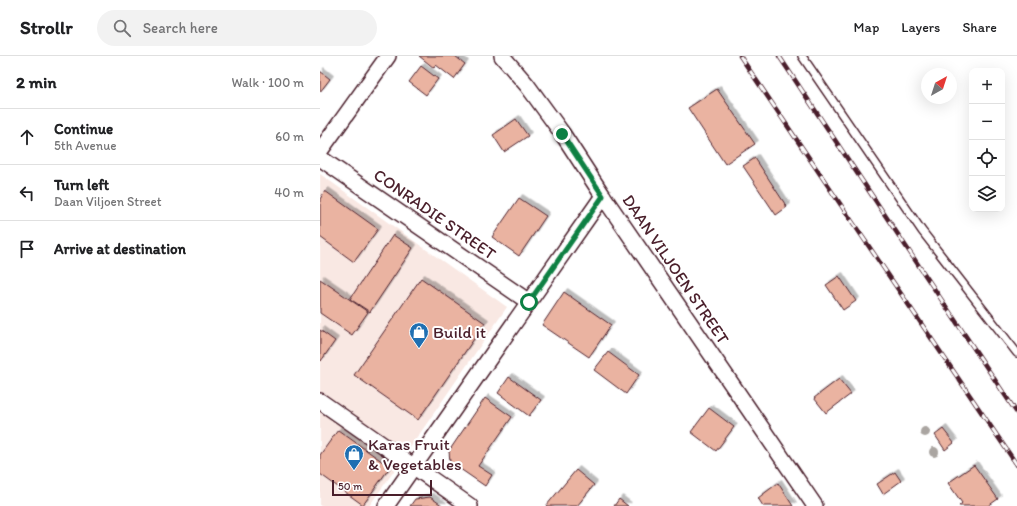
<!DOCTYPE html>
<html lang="en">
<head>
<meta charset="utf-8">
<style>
	:root { --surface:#fff; --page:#f2f2f2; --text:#202124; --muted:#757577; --line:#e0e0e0 }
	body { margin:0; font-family:Itim,sans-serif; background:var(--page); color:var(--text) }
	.controls { position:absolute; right:12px; top:12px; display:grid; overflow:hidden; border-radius:8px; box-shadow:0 4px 16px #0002 }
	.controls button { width:36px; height:36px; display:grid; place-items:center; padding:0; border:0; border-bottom:1px solid var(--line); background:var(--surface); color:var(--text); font:20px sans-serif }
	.compass { position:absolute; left:601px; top:12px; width:36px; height:36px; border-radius:50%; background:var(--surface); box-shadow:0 4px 16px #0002; rotate:39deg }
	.scale { position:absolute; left:12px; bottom:10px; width:100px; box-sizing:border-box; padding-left:4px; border:2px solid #4a1f2b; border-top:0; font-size:11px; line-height:14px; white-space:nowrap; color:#4a1f2b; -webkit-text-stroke:3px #fff; paint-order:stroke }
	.stop { position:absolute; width:12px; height:12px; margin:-9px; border:3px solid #0b8043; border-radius:50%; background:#fff }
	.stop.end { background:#0b8043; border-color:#fff; box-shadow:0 1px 4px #0008 }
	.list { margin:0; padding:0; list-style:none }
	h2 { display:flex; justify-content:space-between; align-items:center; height:52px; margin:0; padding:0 16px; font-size:17px }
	h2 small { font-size:13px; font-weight:400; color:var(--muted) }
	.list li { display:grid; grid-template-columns:26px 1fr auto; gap:12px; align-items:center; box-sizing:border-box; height:56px; padding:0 16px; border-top:1px solid var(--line) }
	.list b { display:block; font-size:15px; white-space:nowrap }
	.list p { margin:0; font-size:13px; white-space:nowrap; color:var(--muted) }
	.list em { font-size:13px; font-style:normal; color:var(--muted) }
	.icon { flex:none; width:22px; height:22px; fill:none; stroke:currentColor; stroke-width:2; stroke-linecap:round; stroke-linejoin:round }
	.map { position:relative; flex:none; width:697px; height:450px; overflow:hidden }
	header { display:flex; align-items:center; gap:24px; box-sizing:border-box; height:56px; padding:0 20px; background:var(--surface); border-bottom:1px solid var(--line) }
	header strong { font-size:19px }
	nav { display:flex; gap:22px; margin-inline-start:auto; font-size:14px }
	.search { width:280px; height:36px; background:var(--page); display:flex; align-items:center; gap:10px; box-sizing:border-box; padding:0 14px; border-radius:22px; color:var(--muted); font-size:15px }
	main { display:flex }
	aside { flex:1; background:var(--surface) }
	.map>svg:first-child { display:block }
	.built { fill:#f9e8e3 }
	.building { fill:#eab3a1; stroke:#4a1f2b; filter:url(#shadow) }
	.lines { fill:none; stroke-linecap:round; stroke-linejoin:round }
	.service-casing { stroke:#4a1f2b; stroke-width:10 }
	.minor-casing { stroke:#4a1f2b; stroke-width:18 }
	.service { stroke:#fff; stroke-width:7 }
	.minor { stroke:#fff; stroke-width:15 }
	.rail-casing { stroke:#4a1f2b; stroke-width:4.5 }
	.rail { stroke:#fff; stroke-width:3; stroke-dasharray:9; stroke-linecap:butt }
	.tree { fill:#aaa5a1 }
	.route { stroke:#0b8043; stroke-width:5 }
	.labels { text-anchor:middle; stroke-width:4; stroke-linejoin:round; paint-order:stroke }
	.street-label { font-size:17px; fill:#4a1f2b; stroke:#fff }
	.poi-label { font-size:17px; fill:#4a1f2b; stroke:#fff; text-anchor:start }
</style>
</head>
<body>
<header>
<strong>Strollr</strong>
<div class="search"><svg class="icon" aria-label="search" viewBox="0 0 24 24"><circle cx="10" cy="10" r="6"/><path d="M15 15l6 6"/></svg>Search here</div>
<nav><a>Map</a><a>Layers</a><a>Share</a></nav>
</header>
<main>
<aside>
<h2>2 min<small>Walk · 100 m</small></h2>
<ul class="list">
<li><svg class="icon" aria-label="ahead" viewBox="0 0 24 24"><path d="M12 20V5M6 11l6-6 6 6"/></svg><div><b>Continue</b><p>5th Avenue</p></div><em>60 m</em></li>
<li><svg class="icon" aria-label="left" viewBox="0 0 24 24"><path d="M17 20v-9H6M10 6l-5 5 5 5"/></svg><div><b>Turn left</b><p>Daan Viljoen Street</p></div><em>40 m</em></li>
<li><svg class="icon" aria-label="arrive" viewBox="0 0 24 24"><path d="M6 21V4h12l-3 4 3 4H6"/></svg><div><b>Arrive at destination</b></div></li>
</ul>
</aside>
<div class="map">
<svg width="697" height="450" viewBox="0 0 697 450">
	<defs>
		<filter id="shadow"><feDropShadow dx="3.5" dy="-3.5" stdDeviation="0" flood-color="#0004"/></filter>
	</defs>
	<rect width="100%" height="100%" fill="#fff"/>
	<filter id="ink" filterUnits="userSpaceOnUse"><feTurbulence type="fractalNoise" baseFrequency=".025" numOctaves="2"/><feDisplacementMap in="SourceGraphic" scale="8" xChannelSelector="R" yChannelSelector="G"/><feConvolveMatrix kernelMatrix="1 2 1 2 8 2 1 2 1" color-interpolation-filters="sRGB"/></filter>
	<g filter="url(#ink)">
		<!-- built -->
		<polygon class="built" points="0,118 187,251 74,415 49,450 0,450"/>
		<!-- building -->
		<g class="building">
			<polygon points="99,0 135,0 145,8 134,23 116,9 114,12"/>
			<polygon points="101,10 118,23 106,39 89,26"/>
			<polygon points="0,15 10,23 0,36"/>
			<polygon points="397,33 435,88 405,108 368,52"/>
			<polygon points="196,63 208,80 184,96 173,79"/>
			<polygon points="435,102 467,151 456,159 423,110"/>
			<polygon points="5,135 58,173 34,206 0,181 0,143"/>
			<polygon points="199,142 226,160 199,200 172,181"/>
			<polygon points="73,179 93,192 50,256 30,243"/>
			<polygon points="519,220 536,245 523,254 506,229"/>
			<polygon points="101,222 165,267 98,364 34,319"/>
			<polygon points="0,223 48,256 32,279 0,257"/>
			<polygon points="244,236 291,269 269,301 222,269"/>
			<polygon points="0,274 15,285 1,305 0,304"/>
			<polygon points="288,296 319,319 306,338 274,314"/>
			<polygon points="189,321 221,344 209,360 178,337"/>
			<polygon points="519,323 531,338 506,357 494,342"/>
			<polygon points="165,342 192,361 158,410 172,419 165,430 130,406 129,395"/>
			<polygon points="389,352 414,371 396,395 371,376"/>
			<polygon points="623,373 634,387 625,394 615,379"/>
			<polygon points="18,374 70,411 43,449 0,418 0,399"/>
			<polygon points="654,409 678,443 668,450 639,450 642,447 628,427"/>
			<polygon points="256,414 274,429 257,450 226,450"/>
			<polygon points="575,416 581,425 563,438 557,428"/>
			<polygon points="458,427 473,450 443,450 438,442"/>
			<polygon points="110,441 123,450 90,450 95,443"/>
			<polygon points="299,443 308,450 294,450"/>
		</g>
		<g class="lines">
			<defs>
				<polyline id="service" points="482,0 602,175 697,297"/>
				<g id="minor">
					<polyline points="182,0 207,29 242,77 283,140 495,450"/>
					<polyline points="0,95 68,0"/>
					<polyline points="0,102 209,246"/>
					<polyline points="0,345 150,450"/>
					<polyline points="66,450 283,140"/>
				</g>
			</defs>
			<!-- service casing -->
			<use href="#service" class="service-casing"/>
			<!-- minor casing -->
			<use href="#minor" class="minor-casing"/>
			<!-- service -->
			<use href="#service" class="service"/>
			<!-- minor -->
			<use href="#minor" class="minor"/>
			<defs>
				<g id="rail">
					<polyline points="420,0 697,409"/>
					<polyline points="459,0 697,357"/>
				</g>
			</defs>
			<!-- rail casing -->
			<use href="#rail" class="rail-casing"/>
			<!-- rail -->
			<use href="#rail" class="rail"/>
		</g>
		<!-- trees -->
		<g class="tree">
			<circle cx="605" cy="376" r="5"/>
			<circle cx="614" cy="396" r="5"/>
		</g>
	</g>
	<g class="lines" filter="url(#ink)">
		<!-- route -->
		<polyline class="route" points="209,246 283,140 242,78"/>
	</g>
	<!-- icons -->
	<defs>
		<symbol id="shop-pin" viewBox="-11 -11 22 30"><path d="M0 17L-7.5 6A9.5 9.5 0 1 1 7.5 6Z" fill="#1f6fb2" stroke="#fff"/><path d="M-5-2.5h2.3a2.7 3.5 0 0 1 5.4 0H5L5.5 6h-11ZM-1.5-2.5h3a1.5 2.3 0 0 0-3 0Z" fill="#fff"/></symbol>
	</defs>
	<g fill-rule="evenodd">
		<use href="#shop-pin" x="88" y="265" width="22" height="30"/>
		<use href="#shop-pin" x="23" y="387" width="22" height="30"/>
	</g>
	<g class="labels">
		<!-- street labels -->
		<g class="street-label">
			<text transform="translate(115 158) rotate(35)" y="6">CONRADIE STREET</text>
			<text transform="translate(356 213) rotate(56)" y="6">DAAN VILJOEN STREET</text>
		</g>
		<!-- poi labels -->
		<g class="poi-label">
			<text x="113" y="282">Build it</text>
			<text x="48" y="394">Karas Fruit<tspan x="48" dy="20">&amp; Vegetables</tspan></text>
		</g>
	</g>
</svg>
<div class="controls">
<button>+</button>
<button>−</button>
<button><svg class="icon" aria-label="locate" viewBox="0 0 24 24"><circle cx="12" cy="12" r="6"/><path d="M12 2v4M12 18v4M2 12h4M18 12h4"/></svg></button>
<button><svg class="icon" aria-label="layers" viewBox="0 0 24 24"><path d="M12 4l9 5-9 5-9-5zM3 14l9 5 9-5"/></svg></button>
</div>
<svg class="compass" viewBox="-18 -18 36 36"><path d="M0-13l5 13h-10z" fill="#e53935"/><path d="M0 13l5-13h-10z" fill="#757577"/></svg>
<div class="scale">50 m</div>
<div class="stop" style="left:209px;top:246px"></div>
<div class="stop end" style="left:242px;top:78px"></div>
</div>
</main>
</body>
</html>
